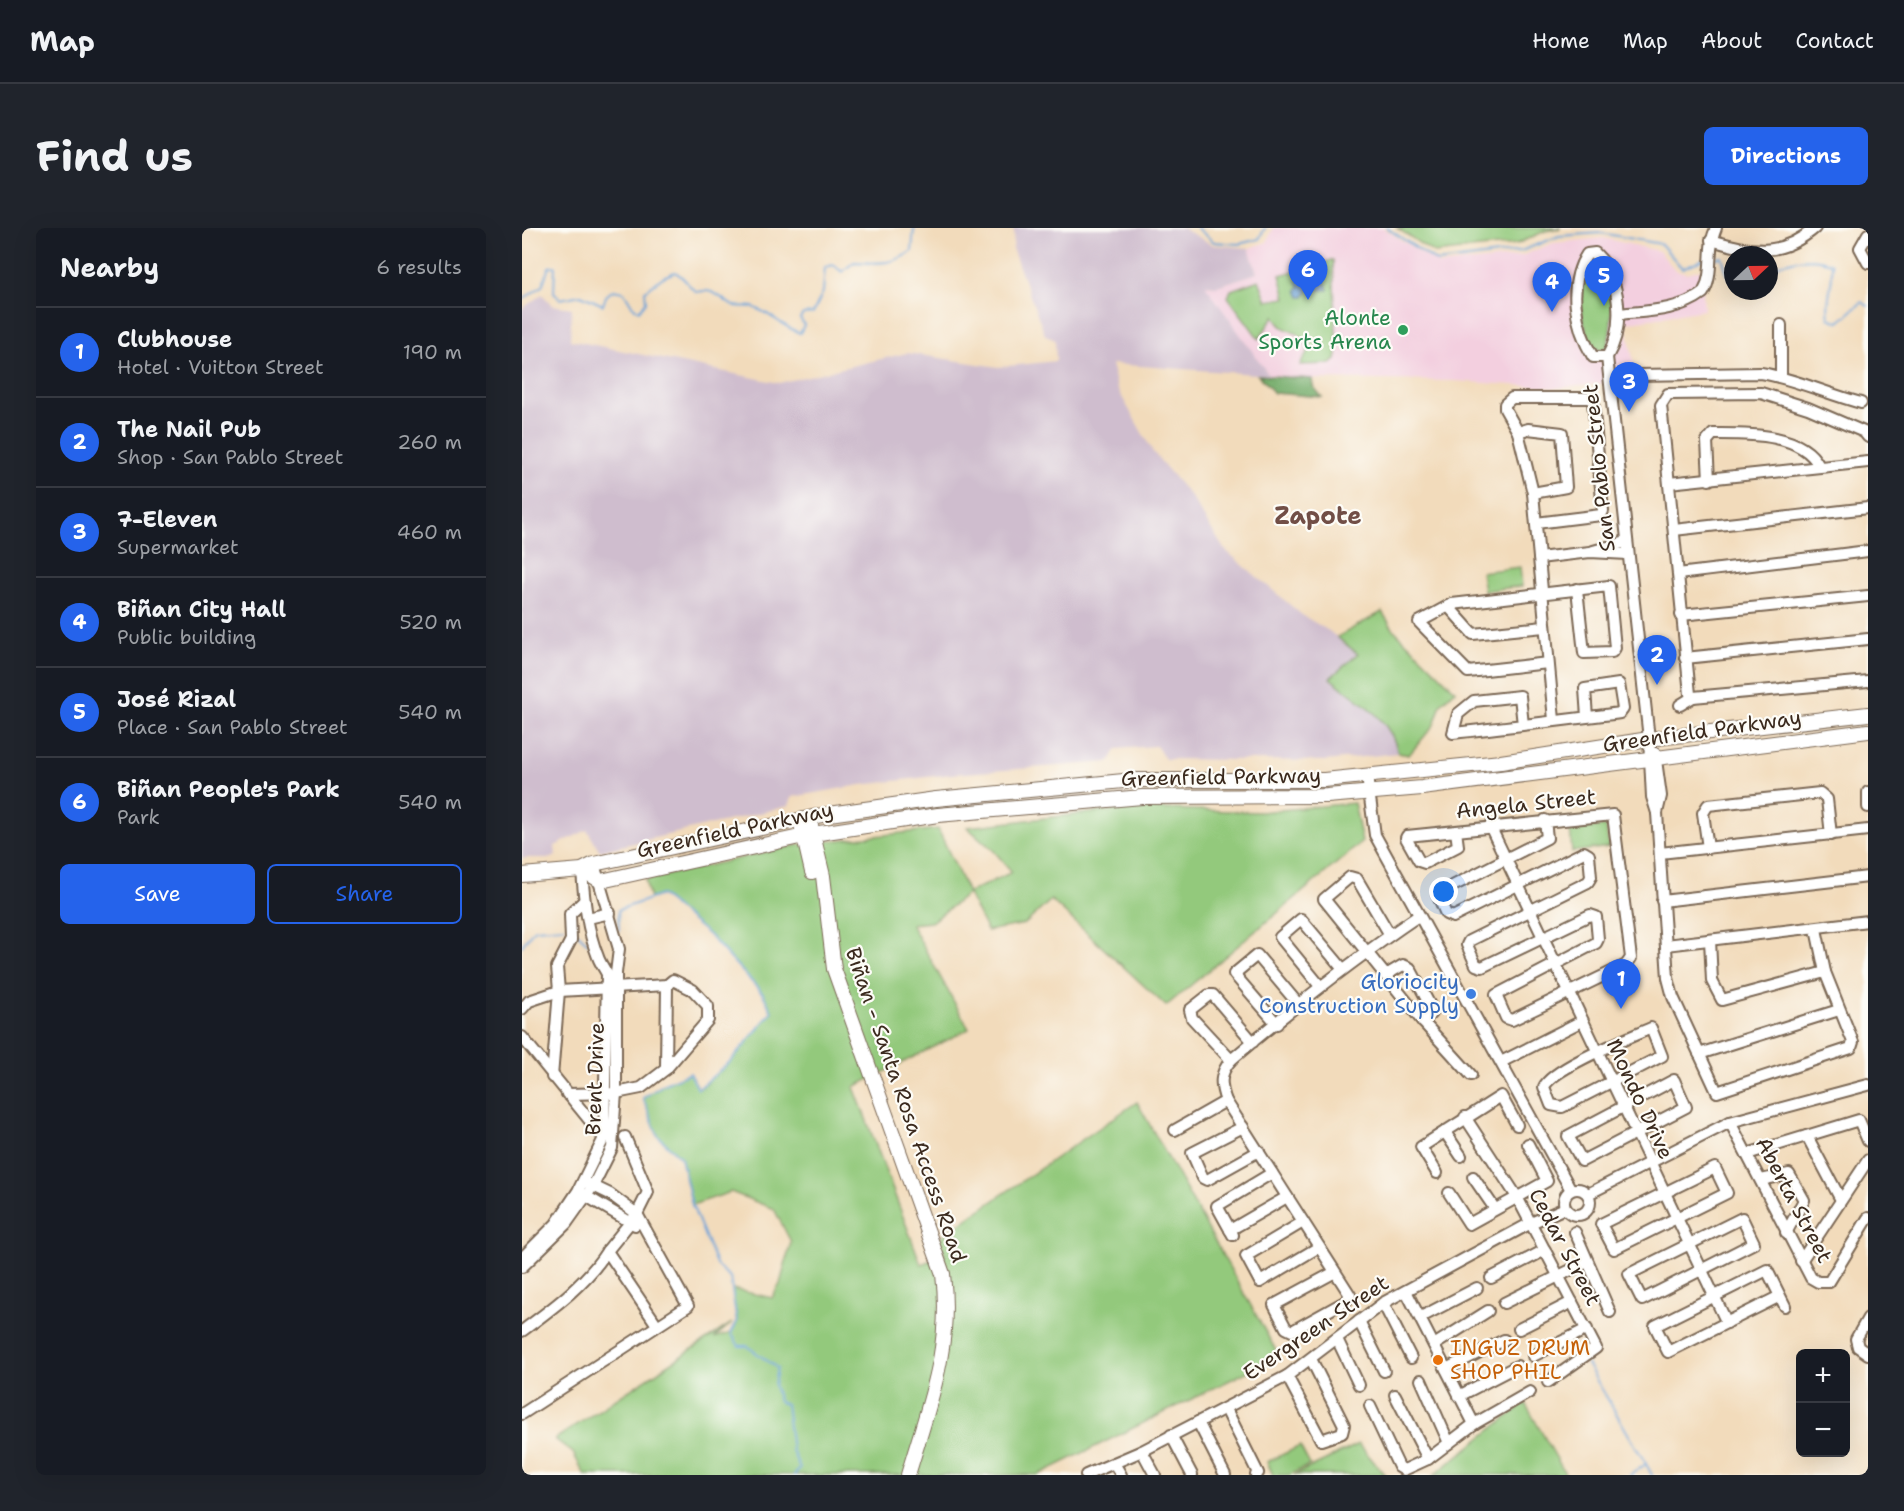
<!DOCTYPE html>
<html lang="en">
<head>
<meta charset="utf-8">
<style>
	:root { --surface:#171b24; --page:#20242c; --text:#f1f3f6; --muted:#9ea1a6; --line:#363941; --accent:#2563eb }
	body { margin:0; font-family:"Shantell Sans",sans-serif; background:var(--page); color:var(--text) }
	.controls { position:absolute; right:18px; bottom:18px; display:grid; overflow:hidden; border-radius:9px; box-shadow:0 6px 24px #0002 }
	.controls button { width:54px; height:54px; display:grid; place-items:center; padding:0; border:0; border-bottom:2px solid var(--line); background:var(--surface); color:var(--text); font:30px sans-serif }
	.compass { position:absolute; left:1202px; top:18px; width:54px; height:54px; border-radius:50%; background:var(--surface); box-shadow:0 6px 24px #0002; rotate:68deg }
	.you { position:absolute; left:922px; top:664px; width:21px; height:21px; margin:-15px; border:4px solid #fff; border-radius:50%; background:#1a73e8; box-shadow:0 0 0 9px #1a73e833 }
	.badge { display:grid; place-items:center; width:39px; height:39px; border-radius:50%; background:var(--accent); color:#fff; font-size:20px; font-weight:700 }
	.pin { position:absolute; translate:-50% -50px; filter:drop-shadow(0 2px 3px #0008) }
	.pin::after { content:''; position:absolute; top:32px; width:21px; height:18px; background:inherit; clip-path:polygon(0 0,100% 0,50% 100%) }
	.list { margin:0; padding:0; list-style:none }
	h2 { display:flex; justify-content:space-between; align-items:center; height:78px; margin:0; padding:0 24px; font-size:26px }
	h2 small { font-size:20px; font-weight:400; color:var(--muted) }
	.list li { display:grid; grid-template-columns:39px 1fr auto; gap:18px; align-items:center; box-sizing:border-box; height:90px; padding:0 24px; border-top:2px solid var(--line) }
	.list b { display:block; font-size:22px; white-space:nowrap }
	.list p { margin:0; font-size:20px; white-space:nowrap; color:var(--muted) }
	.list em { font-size:20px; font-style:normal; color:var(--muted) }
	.actions { display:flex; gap:12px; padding:18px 24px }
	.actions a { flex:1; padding:14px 0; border:2px solid var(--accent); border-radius:9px; text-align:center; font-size:21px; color:var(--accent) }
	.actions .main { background:var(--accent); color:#fff }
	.map { position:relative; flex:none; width:1346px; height:1247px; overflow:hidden; border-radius:9px }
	header { display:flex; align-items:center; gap:36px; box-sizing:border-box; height:84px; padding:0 30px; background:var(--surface); border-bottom:2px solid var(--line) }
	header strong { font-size:28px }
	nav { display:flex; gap:33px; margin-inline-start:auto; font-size:21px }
	.intro { display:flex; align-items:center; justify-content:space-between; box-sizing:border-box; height:144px; padding:0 36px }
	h1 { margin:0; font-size:42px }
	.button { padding:15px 27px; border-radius:9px; background:var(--accent); color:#fff; font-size:21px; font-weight:700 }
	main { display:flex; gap:36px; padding:0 36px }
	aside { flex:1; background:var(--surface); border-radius:9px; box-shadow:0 6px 24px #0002 }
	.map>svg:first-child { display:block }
	.built { fill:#f3cfdf }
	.industrial { fill:#cfbdce }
	.green { fill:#93c97c; stroke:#677a4d; stroke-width:1.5 }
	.forest { fill:#76ad6c; stroke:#586c45; stroke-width:1.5 }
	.water { fill:#67a1d7; stroke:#51667a; stroke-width:1.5 }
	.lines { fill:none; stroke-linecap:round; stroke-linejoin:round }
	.stream { stroke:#67a1d7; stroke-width:2 }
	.minor-casing { stroke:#7b6855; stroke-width:14 }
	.major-casing { stroke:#7b6855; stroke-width:16 }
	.minor { stroke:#fff; stroke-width:10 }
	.major { stroke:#fff; stroke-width:14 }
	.leisure-dot { fill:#2e9e5b; stroke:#fdfcf7; stroke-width:2 }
	.shop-dot { fill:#3f7fe0; stroke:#fdfcf7; stroke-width:2 }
	.food-dot { fill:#e8710a; stroke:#fdfcf7; stroke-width:2 }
	.labels { text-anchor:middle; stroke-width:4.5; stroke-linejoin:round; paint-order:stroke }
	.leisure-label { font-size:21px; fill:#27864d; stroke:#fdfcf7; text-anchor:end }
	.street-label { font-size:21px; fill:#3b2a1e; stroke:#fdfcf7 }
	.shop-label { font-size:21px; fill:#366cbe; stroke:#fdfcf7; text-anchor:end }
	.food-label { font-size:21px; fill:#c56008; stroke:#fdfcf7; text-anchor:start }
	.quarter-label { font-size:24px; font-weight:bold; fill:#714e46; stroke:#fdfcf7 }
</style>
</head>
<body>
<header>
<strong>Map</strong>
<nav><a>Home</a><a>Map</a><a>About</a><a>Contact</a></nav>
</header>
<div class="intro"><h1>Find us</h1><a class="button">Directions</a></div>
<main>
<aside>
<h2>Nearby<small>6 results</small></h2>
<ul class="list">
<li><span class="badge">1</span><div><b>Clubhouse</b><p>Hotel · Vuitton Street</p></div><em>190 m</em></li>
<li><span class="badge">2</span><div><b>The Nail Pub</b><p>Shop · San Pablo Street</p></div><em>260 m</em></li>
<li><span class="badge">3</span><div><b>7-Eleven</b><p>Supermarket</p></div><em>460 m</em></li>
<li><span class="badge">4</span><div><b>Biñan City Hall</b><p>Public building</p></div><em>520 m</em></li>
<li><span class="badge">5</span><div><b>José Rizal</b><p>Place · San Pablo Street</p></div><em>540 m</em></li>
<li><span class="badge">6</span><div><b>Biñan People's Park</b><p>Park</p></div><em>540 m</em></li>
</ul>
<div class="actions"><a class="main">Save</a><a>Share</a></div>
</aside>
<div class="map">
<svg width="1346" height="1247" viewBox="0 0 1346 1247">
	<rect width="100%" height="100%" fill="#fdfcf7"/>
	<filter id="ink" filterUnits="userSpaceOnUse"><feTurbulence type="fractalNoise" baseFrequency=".0167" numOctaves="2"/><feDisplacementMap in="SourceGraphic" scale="12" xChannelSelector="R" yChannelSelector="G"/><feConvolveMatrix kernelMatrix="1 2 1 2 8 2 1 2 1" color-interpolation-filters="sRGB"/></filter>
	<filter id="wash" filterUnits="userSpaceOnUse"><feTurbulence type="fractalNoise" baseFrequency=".008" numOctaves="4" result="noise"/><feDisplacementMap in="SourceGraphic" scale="24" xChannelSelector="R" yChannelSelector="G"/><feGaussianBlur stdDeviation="1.35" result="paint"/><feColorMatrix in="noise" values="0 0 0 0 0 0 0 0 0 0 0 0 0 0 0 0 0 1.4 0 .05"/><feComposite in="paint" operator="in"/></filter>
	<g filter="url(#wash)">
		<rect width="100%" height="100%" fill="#f2dbbb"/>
		<!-- built -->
		<polygon class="built" points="751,0 861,0 917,37 999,28 1031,15 1081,10 1137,23 1153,42 1165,45 1180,41 1182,82 1104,95 1115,152 1035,160 933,153 790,151 747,147 682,57 695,58 735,45 727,20 745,14"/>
		<!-- industrial -->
		<polygon class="industrial" points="492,0 660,0 691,17 727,20 735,45 695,58 683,57 747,147 589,136 595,160 631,224 669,269 702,321 780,387 807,403 836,426 808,450 860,490 873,510 876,525 804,533 643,531 634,518 595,521 587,534 430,546 339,557 270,569 267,578 78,623 65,602 33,618 34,628 30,630 0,630 0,81 20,66 30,77 50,80 48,112 257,155 385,125 476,139 534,133 533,112 523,107 491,23"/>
		<!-- green -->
		<g class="green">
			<polygon points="875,0 1039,0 1023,3 995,16 912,25"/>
			<path d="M 811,32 L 815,127 L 814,132 L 809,136 L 778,137 L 788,119 C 783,116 783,112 778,108 C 768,99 763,107 752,88 L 737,111 L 706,69 L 709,62 L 737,52 L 745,73 L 764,70 L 758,47 Z"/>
			<path d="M 1067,32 L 1073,32 C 1094,52 1091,90 1086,117 L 1079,123 L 1070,118 C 1058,91 1053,60 1067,32 Z"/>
			<polygon points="998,339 1000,358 962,363 959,344"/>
			<path d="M 860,384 L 872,402 L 933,462 L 919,476 L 912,497 L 887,527 L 876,525 C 869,489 834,472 808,450 L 836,426 L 815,409 Z"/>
			<polygon points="832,575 840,614 644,778 529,672 503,696 465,703 446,666 409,694 389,696 447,801 332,859 399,1036 423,1027 417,1010 615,874 757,1128 516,1247 63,1247 51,1225 33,1211 210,1095 192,1110 209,1105 215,1094 210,1061 250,1070 258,1056 269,1014 252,981 209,964 170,977 159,930 136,908 121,870 142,856 168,845 177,861 209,833 250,784 241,766 187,707 139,667 128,671 123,652 280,616 416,601 446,665 490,644 472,623 445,599 611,580 738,584"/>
			<polygon points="1084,598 1087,619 1050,624 1048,601"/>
			<polygon points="1003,1175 1044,1247 912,1247"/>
			<polygon points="837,1216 863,1247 772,1247"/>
			<polygon points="778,1218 788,1237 767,1247 751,1247 745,1234"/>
		</g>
		<!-- forest -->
		<polygon class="forest" points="736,147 790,151 791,158 800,169 752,165"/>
		<!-- water -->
		<polygon class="water" points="778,48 784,53 802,52 806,62 787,61 782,69 778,69 775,62 778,58 775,53"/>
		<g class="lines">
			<!-- stream -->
			<g class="stream">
				<polyline points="675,0 692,14 717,16 737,11 743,0"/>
				<polyline points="865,0 915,34 999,23 1037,8 1079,5 1139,16 1160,40 1184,30"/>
				<polyline points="1193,30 1200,29 1206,48 1211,54"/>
				<path d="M 1247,41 C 1265,32 1292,27 1310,36 C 1312,57 1303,70 1307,90 L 1317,94 L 1340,74 L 1346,78"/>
				<path d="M 0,72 L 20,58 L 27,39 L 33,38 L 32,64 L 38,71 L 59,67 L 81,77 L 84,68 L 91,62 L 102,64 L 111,79 L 117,83 L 124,74 L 123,63 L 141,49 L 153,44 C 164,50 167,60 175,64 C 191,60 196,68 208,76 C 215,81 224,77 231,79 C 248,85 261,99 278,105 L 282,97 L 278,90 L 281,86 L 291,85 L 301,64 L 303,39 L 312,37 L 320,44 L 332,34 C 355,35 369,38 390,23 L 392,0"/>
				<polyline points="97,702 96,682 139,667 187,707 241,766 250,784 209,833 176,861 168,845 142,856 121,870 136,908 159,930 170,977 195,1038 208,1049 215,1094 209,1105 217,1118 225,1118 255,1140 252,1157 257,1174 264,1176 270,1222 278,1241 272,1247"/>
				<polyline points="54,704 67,716"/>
				<polyline points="0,718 12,701 43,699"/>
				<polyline points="1065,1136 1124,1236"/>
				<polyline points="1108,1247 1124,1236 1130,1247"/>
			</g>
		</g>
	</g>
	<g filter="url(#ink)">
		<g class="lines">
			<defs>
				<g id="minor">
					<polyline points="1346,6 1338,20 1346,35"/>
					<path d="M 1189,12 C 1231,24 1257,30 1293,0"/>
					<path d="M 1097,86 C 1126,83 1157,83 1181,65 C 1193,45 1184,21 1194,0"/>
					<polyline points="1259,97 1259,148"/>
					<path d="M 1085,129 L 1071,129 C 1053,99 1045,57 1065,26 L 1073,25 C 1100,50 1103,99 1085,129 L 1127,511 L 1130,569 L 1135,585"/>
					<path d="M 1088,153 L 1111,151 L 1115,147 L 1239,145 C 1274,151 1305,166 1339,175"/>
					<polyline points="996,204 1006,201 1040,205 1044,259 1011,265"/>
					<path d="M 1187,252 L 1185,213 L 1191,206 C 1224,206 1280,204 1297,238"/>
					<polyline points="1147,255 1346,234"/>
					<polyline points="1014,295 1079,287 1081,283 1071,173 1067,170 990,170 983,176 983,181 996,204 1011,265 1032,492"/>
					<polyline points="1152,302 1346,280"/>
					<polyline points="1071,323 1104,314"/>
					<polyline points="1017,330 1068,324 1106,326"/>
					<polyline points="1156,346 1346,323"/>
					<polyline points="926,378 951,406 1022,399"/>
					<polyline points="1159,387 1346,368"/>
					<polyline points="1163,430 1346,411"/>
					<polyline points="1026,435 946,444 897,394 930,376 1087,358 1093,420 1090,424 1062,425 1055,361"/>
					<polyline points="1171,469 1346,453"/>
					<polyline points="1158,477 1171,469 1168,466 1139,177 1146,166 1239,165 1286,180 1342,204 1346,209"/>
					<path d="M 1001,497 L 998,468 L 952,473 L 936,486 L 931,505 C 987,499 1042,492 1098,485 L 1101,481 L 1097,456 L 1063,461 L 1065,489"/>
					<polyline points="1133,525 1139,568 1135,585 1146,750 1151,769 1195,864 1329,820 1331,814 1303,744 1294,701"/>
					<polyline points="845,548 853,607 1049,962"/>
					<polyline points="1346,564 1346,579"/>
					<polyline points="968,598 1205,1095"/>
					<polyline points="934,603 936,618 903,635 897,633 884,610 885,608 1091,587 1109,730 1104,737 990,792 984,790 974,767 1074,715 1076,711 1074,689 1068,687 960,739 954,737 945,717 947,713 1066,654 1069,649 1067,627 1062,624 931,689 924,686 915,666 1025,610 1023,592"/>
					<polyline points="1186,620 1181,585 1186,577 1298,565 1305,571 1309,607"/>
					<polyline points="1138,625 1346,602"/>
					<polyline points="1140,673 1346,649"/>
					<polyline points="66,690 88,685"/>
					<polyline points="868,707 835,651 828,649 802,671 901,794 949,847"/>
					<polyline points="1188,712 1190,753 1200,772 1303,744"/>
					<polyline points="1144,717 1346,693"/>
					<polyline points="864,747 881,737 888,740 911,783 901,794"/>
					<polyline points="798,758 758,709 779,691 820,740"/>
					<polyline points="0,781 7,773 37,763 145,757 151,752 171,762 186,778 186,792 144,841 119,860 94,865 45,866"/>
					<polyline points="755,796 712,746 735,727 777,777"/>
					<path d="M 1129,800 L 1140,828 L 1040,879 L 1029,877 L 1022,859 C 1030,840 1107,810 1129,800 Z"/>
					<polyline points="0,809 82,910"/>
					<path d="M 731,814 L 691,767 L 687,767 L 668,782 L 670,790 L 709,832 C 769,781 831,732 896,688"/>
					<polyline points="1177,826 1317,782"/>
					<path d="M 709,832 C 697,846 698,857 704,873 L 828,1067 L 824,1073 L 770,1103 L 764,1100 L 752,1077 L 813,1044"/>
					<polyline points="979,834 1060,793"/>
					<polyline points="144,841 145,757"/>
					<polyline points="30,849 37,763 35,739 49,712 48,686 62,673"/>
					<polygon points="1152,852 1164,879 1060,933 1046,908"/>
					<polyline points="943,889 995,969 1074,1120 1026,1154"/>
					<polyline points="1208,894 1289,1050 1296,1054 1307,1054 1346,990"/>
					<polyline points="721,899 670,925 681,950 685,952 737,923"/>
					<polyline points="653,902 704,873"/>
					<polyline points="923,904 939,928"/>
					<polyline points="1285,908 1319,972"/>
					<polyline points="1225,926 1337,892 1346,913"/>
					<polygon points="1193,940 1205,965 1092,1021 1079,996"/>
					<polyline points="915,945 899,919 979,868 995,897"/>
					<polyline points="951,949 973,981"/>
					<polyline points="1239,952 1267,946 1282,972 1264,1005"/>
					<circle cx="1055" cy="974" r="13"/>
					<polyline points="59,965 113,997"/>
					<polyline points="927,965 947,996 1025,953 1006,916"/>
					<polyline points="1066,966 1208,894 1346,857"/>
					<polygon points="1220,990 1232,1015 1120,1072 1107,1046"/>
					<polyline points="781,994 724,1028 738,1054 797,1019"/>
					<polyline points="708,1002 765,969"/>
					<polyline points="1053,1004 1088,1084"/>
					<polyline points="711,1007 695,978 750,945"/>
					<polyline points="85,1023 115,986 126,964 103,909"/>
					<path d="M 0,1030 L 34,996 L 56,963 L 82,910 L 85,746 C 82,740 78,735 76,729 C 65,702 62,671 60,642"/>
					<polyline points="1279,1033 1346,932"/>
					<polyline points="0,1039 44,996 71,958 90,920 94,865 94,745 97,721 72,636"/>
					<polyline points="969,1050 1023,1022"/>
					<polyline points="884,1063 952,1196"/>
					<polyline points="1258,1068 1146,1124 1133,1098 1245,1042 1263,1078"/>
					<polyline points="861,1075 889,1130"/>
					<polyline points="982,1075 1065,1034"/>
					<polyline points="899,1089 955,1060"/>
					<polyline points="1346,1090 1334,1111 1336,1119 1346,1126"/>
					<polyline points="837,1093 862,1143"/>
					<polyline points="997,1101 1050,1074"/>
					<path d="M 0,1103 C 31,1080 64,1056 85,1023 L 135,1097"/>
					<polyline points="815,1111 837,1157"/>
					<polyline points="912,1117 966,1083"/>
					<polyline points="1011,1128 1065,1101"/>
					<polyline points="924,1141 982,1112"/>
					<polyline points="765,1148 799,1212 820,1205 822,1197 789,1131"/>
					<polyline points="899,1152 927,1215"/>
					<polyline points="873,1167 906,1231"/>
					<polyline points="937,1168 995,1138"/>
					<polyline points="848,1178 877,1239 882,1242 906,1231 952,1196 1008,1164"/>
					<polyline points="704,1181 736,1245 734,1247"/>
					<polyline points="0,1186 166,1078 115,986 88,966 65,955"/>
					<polyline points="676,1194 703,1247"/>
					<polyline points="649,1207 670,1247"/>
					<polyline points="620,1223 633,1247"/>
					<polyline points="592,1235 599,1247"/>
					<polyline points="564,1247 620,1223 765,1148 861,1075 1009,995 1043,980"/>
				</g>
				<g id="major">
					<path d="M 289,598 L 301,648 L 312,741 L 421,1046 C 430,1121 407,1176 386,1247"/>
					<polyline points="280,601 290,644"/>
					<polyline points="60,642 79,653 291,606 416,587 620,569 805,568 900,560 1346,503"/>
					<polyline points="0,647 60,642 72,636 300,587 414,571 612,552 802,552 979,534 1127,511 1346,486"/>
				</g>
			</defs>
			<!-- minor casing -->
			<use href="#minor" class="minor-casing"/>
			<!-- major casing -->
			<use href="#major" class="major-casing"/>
			<!-- minor -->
			<use href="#minor" class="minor"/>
			<!-- major -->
			<use href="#major" class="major"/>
		</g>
	</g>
	<!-- markers -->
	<circle class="leisure-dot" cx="881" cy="102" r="6"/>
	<circle class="shop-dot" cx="949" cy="766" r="6"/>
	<circle class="food-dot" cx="916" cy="1132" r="6"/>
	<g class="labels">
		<!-- leisure labels -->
		<g class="leisure-label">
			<text x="869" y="97">Alonte<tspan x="869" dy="24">Sports Arena</tspan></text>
		</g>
		<!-- street labels -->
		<g class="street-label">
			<text transform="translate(1077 240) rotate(-96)" y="7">San Pablo Street</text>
			<text transform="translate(1180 503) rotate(-8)" y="7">Greenfield Parkway</text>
			<text transform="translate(699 549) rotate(-1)" y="7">Greenfield Parkway</text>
			<text transform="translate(1004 576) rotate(-6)" y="7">Angela Street</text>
			<text transform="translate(213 602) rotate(-12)" y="7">Greenfield Parkway</text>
			<text transform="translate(73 851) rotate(-88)" y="7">Brent Drive</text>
			<text transform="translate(1118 871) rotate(65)" y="7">Mondo Drive</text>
			<text transform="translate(384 877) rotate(71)" y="7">Biñan - Santa Rosa Access Road</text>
			<text transform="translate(1272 972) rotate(62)" y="7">Aberta Street</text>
			<text transform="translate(1043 1019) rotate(62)" y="7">Cedar Street</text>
			<text transform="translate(794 1100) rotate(-34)" y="7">Evergreen Street</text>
		</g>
		<!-- shop labels -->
		<g class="shop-label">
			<text x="937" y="761">Gloriocity<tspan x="937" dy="24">Construction Supply</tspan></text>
		</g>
		<!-- food labels -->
		<g class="food-label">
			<text x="928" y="1127">INGUZ DRUM<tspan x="928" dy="24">SHOP PHIL</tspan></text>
		</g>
		<!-- quarter labels -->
		<g class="quarter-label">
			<text x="796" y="296">Zapote</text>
		</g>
	</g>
</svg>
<div class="controls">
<button>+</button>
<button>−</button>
</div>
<svg class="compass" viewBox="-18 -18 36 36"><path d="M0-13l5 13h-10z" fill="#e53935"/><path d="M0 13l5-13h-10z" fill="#9ea1a6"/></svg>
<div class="you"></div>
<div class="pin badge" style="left:1099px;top:781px">1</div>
<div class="pin badge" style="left:1135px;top:457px">2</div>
<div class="pin badge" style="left:1107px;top:184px">3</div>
<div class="pin badge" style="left:1030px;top:84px">4</div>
<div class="pin badge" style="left:1082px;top:78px">5</div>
<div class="pin badge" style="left:786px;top:72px">6</div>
</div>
</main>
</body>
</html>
